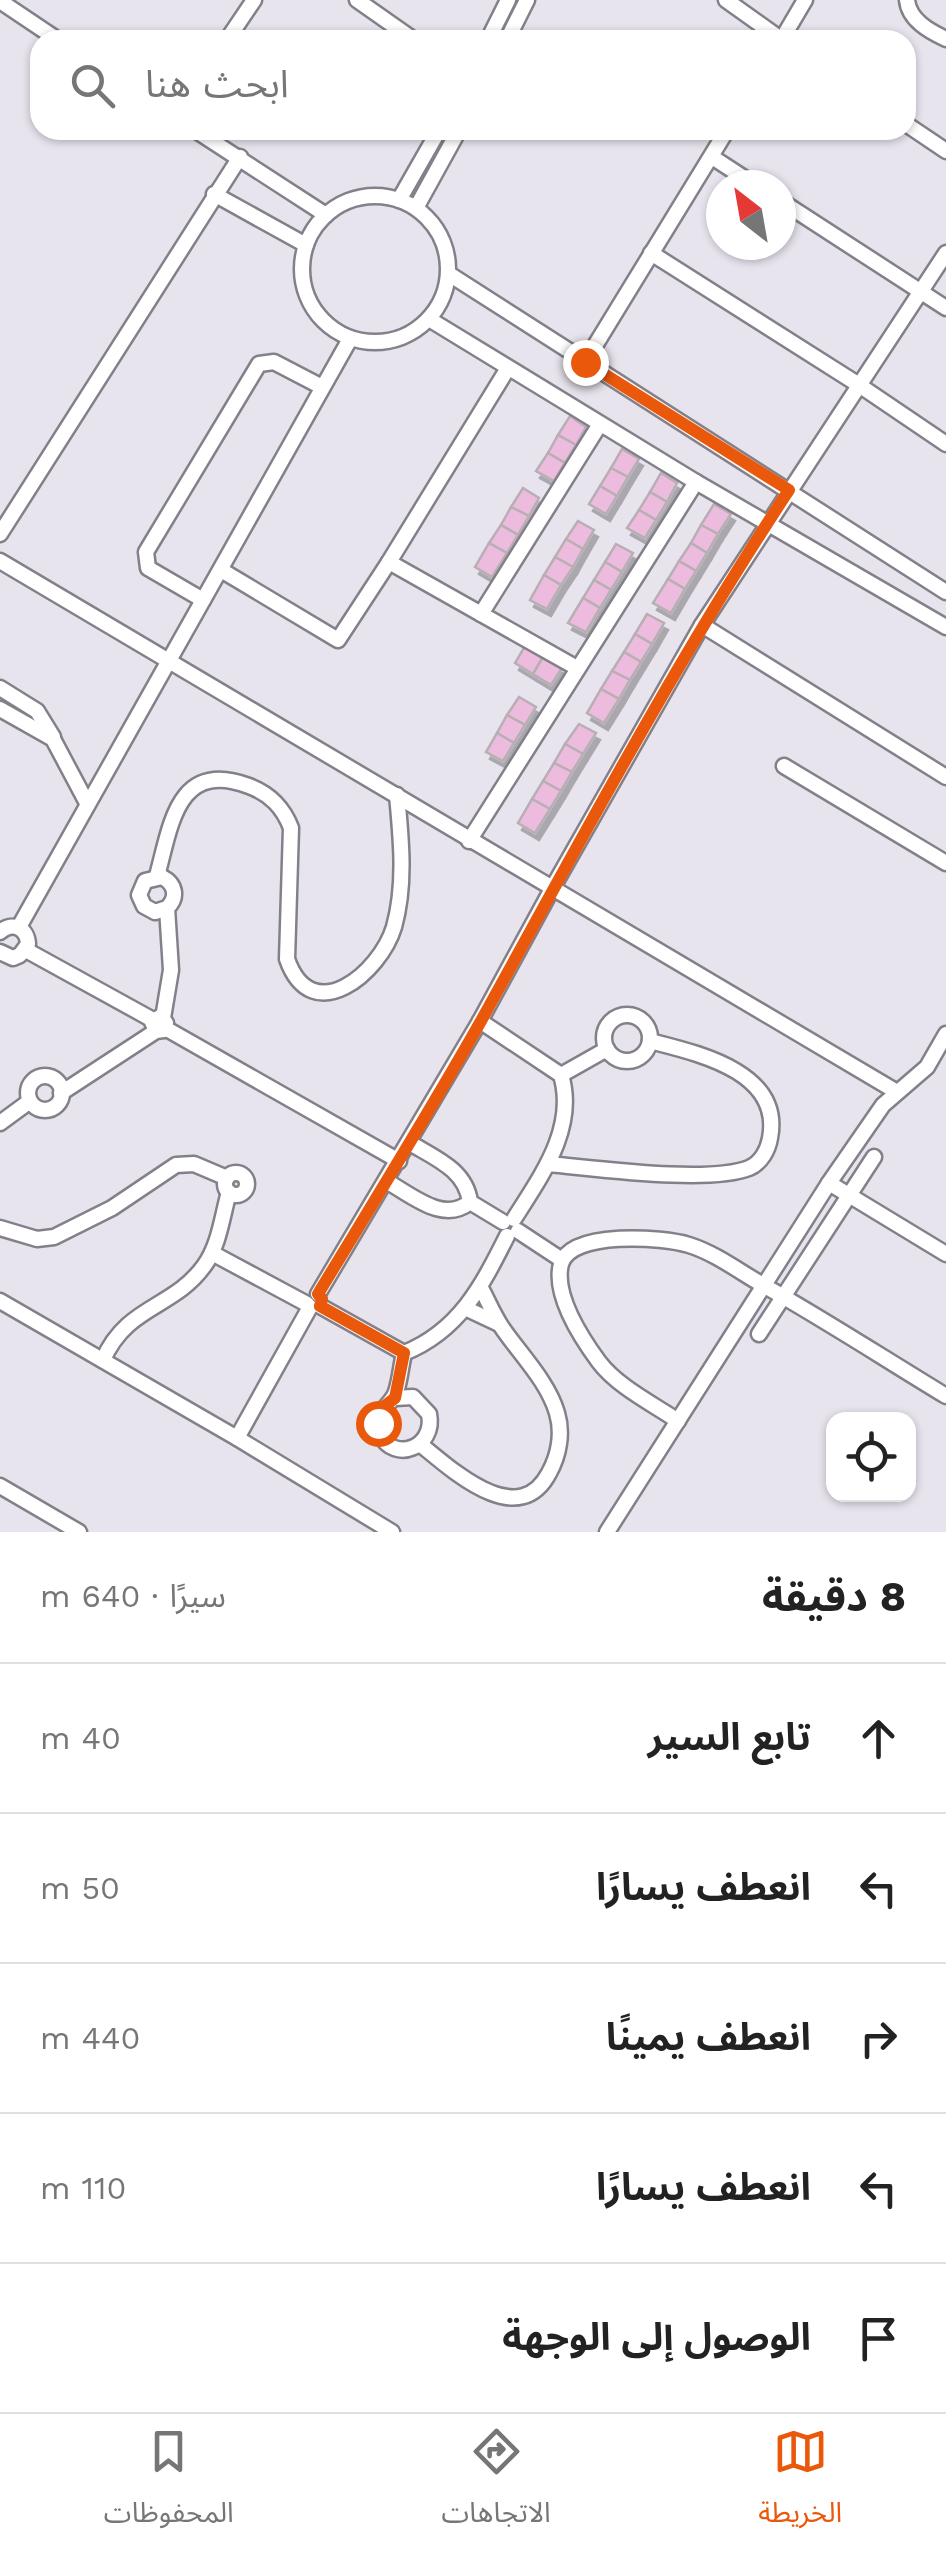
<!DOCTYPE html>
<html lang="ar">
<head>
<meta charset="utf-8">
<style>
	:root { --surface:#fff; --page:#f6f6f6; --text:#222; --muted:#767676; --line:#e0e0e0; --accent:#ea580c }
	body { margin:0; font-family:"Work Sans","Noto Sans Arabic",sans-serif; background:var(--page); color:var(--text); direction:rtl }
	.controls { position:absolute; right:30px; bottom:30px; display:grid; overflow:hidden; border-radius:20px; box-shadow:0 2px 8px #0004 }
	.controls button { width:90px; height:90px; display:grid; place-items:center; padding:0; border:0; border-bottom:2px solid var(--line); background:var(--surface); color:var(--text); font:50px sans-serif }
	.compass { position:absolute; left:706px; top:170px; width:90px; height:90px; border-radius:50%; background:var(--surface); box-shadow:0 2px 8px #0004; rotate:329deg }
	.stop { position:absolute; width:30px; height:30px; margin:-22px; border:8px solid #ea580c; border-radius:50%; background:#fff }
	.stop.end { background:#ea580c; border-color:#fff; box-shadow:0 2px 10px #0008 }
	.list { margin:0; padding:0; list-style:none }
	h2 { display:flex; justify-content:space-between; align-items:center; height:130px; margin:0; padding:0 40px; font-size:42px }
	h2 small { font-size:32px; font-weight:400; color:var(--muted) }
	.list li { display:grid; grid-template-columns:65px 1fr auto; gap:30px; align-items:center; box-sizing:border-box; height:150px; padding:0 40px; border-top:2px solid var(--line) }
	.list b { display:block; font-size:38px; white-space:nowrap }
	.list em { font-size:32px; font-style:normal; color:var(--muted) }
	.icon { flex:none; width:55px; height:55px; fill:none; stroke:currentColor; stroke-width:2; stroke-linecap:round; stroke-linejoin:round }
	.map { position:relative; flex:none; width:946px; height:1532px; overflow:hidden; direction:ltr }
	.search { position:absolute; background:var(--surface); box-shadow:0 2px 8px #0004; left:30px; right:30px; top:30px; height:110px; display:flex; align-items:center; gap:25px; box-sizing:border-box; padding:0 35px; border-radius:30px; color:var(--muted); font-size:38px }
	.sheet { height:880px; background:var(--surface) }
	nav { display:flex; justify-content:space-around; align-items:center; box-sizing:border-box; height:140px; border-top:2px solid var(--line); background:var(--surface); font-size:28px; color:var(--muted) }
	nav a { display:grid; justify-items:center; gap:5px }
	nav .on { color:var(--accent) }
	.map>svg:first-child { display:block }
	.building { fill:#edbbde; stroke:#b8afb5; stroke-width:2.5; filter:url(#shadow) }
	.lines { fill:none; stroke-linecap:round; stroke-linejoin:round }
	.minor-casing { stroke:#848089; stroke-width:19 }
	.minor { stroke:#fff; stroke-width:14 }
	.route { stroke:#ea580c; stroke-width:12 }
</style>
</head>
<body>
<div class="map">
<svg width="946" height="1532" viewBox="0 0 946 1532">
	<defs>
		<filter id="shadow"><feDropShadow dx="4" dy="7" stdDeviation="0" flood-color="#0004"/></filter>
	</defs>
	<rect width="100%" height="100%" fill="#e8e4ee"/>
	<!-- building -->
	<g class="building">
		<polygon points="570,416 586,427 576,445 558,435"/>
		<polygon points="558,435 576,445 565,463 548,453"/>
		<polygon points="622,449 639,459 628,477 611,468"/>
		<polygon points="548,453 565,463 554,481 536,471"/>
		<polygon points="611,468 628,477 617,496 600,486"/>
		<polygon points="661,473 677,483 667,502 650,492"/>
		<polygon points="600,486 617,496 606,514 589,504"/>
		<polygon points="523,488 539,498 529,516 511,507"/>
		<polygon points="650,492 667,502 656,520 639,510"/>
		<polygon points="714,504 731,514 718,534 701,525"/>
		<polygon points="511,507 529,516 518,535 501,525"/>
		<polygon points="639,510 656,520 645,538 627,528"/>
		<polygon points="578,521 594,530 583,549 566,539"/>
		<polygon points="501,525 518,535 507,553 489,543"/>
		<polygon points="701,525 718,534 707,553 691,543"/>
		<polygon points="566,539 583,549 573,567 555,557"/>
		<polygon points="489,543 507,553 492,577 475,567"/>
		<polygon points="691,543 707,553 696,571 679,561"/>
		<polygon points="616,544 633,553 622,572 605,562"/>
		<polygon points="555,557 573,567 561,585 544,575"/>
		<polygon points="679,561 696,571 685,589 668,579"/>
		<polygon points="605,562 622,572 611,590 594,580"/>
		<polygon points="544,575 561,585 547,609 530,600"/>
		<polygon points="668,579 685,589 671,613 653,603"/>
		<polygon points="594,580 611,590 600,608 583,598"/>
		<polygon points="583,598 600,608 586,632 568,623"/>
		<polygon points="647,614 664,623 652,644 635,634"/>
		<polygon points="635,634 652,644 641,662 624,652"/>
		<polygon points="525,646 543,657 533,674 515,663"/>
		<polygon points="624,652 641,662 630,680 612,671"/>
		<polygon points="543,657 562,668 551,685 533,674"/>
		<polygon points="612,671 630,680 619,699 601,689"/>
		<polygon points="601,689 619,699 604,723 587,713"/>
		<polygon points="519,697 536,707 525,725 507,715"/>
		<polygon points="507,715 525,725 514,743 497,733"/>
		<polygon points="579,724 596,733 583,754 565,744"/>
		<polygon points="497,733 514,743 503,761 486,752"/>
		<polygon points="565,744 583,754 572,772 554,763"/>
		<polygon points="554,763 572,772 561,791 543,781"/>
		<polygon points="543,781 561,791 550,809 532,799"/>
		<polygon points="532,799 550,809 535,833 518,823"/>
	</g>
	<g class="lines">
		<defs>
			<g id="minor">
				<polyline points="357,0 414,40"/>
				<polyline points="726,0 782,40"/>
				<path d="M 907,0 C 909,20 929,31 946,39"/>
				<polyline points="0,1 58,40"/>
				<polyline points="782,39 805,0"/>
				<polyline points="227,40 254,0"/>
				<polyline points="488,40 508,0"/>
				<polyline points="507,40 527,0"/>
				<polyline points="906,124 946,151"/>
				<polyline points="195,130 326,215"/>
				<polyline points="712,157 755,185"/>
				<polyline points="214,194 306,245"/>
				<circle cx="375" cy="269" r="73"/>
				<polyline points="399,200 439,130"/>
				<polyline points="781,201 946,308"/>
				<polyline points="416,208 459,130"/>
				<polyline points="651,253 859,385 946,444"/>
				<polyline points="449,274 946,592"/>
				<polyline points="429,319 696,482 946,627"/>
				<polyline points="585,362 727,130"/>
				<polyline points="508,368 389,562 577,668"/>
				<polyline points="0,534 240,157"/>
				<polyline points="0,561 897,1092"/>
				<polyline points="221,570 338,640 389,562"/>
				<polyline points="203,600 148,568 146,552 259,364 274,362 322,387"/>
				<polyline points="481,614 600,424"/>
				<polyline points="702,625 946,777"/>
				<polyline points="0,688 37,711 53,737"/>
				<polyline points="0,709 53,739 87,803"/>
				<polyline points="784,766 946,863"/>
				<polyline points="469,841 696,482"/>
				<path d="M 157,876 C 171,825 177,759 249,786 C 270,794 283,807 291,828 L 287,959 C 312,1030 380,973 394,927 C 406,884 401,838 397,795"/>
				<polyline points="19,927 350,339"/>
				<path d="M 0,932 C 13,921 27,928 28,944 L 20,955 L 13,958 L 0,952"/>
				<polyline points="26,950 153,1020"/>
				<circle cx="627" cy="1038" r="23"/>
				<path d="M 163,1018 L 171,970 L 167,908 C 178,898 176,884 162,877 L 145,881 L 139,895 L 144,906 L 155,912 L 167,908"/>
				<path d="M 480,1021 L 561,1075 C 577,1128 541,1176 514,1219"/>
				<polyline points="165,1028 399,1161"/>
				<polyline points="561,1075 607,1049"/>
				<circle cx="45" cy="1093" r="17"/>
				<polyline points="61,1093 156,1031 164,1030 166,1023 160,1017 152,1022 156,1031"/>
				<polyline points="0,1123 30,1101"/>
				<path d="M 410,1143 C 435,1158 466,1170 470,1202 L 503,1222"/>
				<path d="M 548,1164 C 595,1168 708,1184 749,1168 C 761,1163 768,1150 770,1138 C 783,1071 696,1053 650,1041"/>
				<circle cx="236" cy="1184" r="11"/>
				<path d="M 386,1181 C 412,1195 443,1224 470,1202"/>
				<polyline points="829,1183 946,1254"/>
				<polyline points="0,1228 37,1239 54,1237 112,1208 176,1165 194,1164 227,1178"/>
				<polyline points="518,1231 562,1260"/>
				<polyline points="212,1253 307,1304"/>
				<polyline points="318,1294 480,1021 553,887 702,625 946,253"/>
				<polyline points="0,1301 237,1438 392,1532"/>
				<path d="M 320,1306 L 404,1353 C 459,1331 482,1286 507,1236"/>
				<polyline points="465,1308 499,1324"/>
				<polyline points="759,1334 874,1157"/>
				<path d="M 103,1360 C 127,1305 173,1309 204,1266 C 219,1246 222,1217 229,1192"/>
				<path d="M 395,1398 L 413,1397 L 429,1414 C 436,1447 394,1464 380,1434 C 371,1412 391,1407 396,1392 C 400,1380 401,1366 404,1353"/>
				<path d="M 678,1421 C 653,1404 618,1387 599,1362 C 582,1339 553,1295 561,1264 C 571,1230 663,1237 689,1245 C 715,1253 740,1272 763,1285 C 825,1320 885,1359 946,1396"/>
				<polyline points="237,1438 310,1307"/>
				<path d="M 420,1444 C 451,1469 518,1532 549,1473 C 559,1455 563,1433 557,1413 C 548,1382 521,1355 503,1329 C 494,1316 488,1301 481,1288"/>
				<polyline points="0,1486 79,1532"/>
				<polyline points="607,1532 829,1183 883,1105 927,1067 946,1034"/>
			</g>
		</defs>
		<!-- minor casing -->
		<use href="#minor" class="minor-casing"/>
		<!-- minor -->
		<use href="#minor" class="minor"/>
	</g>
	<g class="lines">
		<!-- route -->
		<path class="route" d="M 378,1423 L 382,1408 L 395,1398 L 404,1353 L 320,1306 L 322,1299 L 318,1294 C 373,1203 429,1113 481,1021 C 580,842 676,661 789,490 L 585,362"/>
	</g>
</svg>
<div class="controls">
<button><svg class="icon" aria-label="locate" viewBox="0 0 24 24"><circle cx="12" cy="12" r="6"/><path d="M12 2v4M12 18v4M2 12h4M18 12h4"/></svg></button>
</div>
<svg class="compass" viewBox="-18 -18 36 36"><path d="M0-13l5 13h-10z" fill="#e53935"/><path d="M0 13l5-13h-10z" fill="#767676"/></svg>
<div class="stop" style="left:378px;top:1423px"></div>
<div class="stop end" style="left:585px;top:362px"></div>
<div class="search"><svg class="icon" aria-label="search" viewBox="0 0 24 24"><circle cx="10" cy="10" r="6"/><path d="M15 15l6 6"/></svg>ابحث هنا</div>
</div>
<section class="sheet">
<h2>8 دقيقة<small>سيرًا · 640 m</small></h2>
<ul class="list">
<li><svg class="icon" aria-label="ahead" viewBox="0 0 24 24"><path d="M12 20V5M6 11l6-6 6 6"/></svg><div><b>تابع السير</b></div><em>40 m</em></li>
<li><svg class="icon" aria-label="left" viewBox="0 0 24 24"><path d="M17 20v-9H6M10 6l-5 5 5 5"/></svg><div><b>انعطف يسارًا</b></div><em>50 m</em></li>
<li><svg class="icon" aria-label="right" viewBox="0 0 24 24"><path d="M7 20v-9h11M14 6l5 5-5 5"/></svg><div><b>انعطف يمينًا</b></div><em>440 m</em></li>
<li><svg class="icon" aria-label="left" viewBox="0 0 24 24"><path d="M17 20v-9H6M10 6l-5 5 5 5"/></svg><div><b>انعطف يسارًا</b></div><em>110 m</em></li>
<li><svg class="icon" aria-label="arrive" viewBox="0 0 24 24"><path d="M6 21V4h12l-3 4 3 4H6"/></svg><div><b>الوصول إلى الوجهة</b></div></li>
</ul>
</section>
<nav>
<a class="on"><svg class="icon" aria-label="map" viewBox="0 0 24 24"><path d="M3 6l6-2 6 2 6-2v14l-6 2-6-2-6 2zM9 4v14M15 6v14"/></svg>الخريطة</a>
<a><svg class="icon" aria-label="directions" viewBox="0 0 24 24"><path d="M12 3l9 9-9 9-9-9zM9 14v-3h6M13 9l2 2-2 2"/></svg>الاتجاهات</a>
<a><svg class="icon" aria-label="saved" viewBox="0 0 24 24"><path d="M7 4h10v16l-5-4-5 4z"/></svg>المحفوظات</a>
</nav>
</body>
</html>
